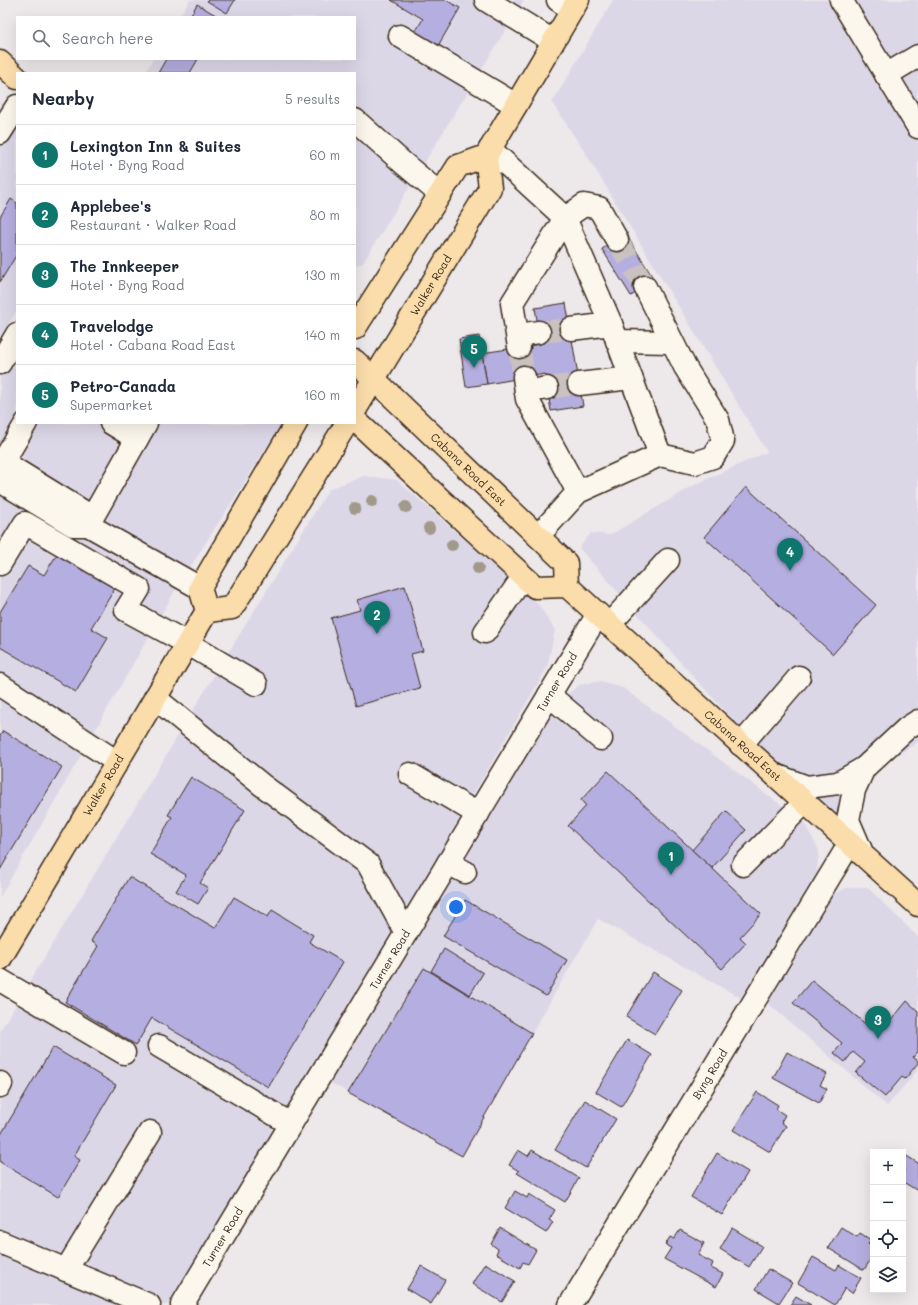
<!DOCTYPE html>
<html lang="en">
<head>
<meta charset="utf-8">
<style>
	:root { --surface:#fff; --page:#f6f6f7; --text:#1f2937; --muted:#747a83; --line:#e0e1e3; --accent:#0f766e }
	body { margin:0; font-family:Mali,sans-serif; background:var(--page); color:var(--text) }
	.controls { position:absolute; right:12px; bottom:12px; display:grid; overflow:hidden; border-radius:0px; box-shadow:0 4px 16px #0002 }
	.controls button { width:36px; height:36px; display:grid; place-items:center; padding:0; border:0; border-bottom:1px solid var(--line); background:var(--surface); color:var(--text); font:20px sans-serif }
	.you { position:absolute; left:456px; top:907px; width:14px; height:14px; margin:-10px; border:3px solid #fff; border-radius:50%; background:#1a73e8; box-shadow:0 0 0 6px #1a73e833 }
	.badge { display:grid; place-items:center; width:26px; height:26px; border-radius:50%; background:var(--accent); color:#fff; font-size:13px; font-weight:700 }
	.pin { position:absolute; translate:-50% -33px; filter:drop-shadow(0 1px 2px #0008) }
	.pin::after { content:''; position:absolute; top:21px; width:14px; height:12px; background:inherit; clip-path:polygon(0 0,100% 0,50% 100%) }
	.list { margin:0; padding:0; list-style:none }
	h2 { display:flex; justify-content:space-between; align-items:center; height:52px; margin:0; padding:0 16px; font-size:17px }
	h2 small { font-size:13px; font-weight:400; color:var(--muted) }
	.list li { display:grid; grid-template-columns:26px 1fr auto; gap:12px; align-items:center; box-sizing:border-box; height:60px; padding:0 16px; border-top:1px solid var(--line) }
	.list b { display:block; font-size:15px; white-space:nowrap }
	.list p { margin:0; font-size:13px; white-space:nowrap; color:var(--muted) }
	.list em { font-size:13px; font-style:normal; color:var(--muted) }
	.icon { flex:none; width:22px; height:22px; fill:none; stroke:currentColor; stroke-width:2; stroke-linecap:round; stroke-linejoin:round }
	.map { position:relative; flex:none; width:918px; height:1305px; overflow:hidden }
	.search { position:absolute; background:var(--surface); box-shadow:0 4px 16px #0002; left:16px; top:16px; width:340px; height:44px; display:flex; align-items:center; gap:10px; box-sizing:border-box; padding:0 14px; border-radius:0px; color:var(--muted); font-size:15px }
	.panel { position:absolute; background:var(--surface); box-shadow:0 4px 16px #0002; left:16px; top:72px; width:340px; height:352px; border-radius:0px }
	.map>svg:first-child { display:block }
	.built { fill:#dcd7e7 }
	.building { fill:#b5aee0; stroke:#3b2a1e }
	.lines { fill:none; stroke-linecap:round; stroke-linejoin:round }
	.minor-tunnel { stroke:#c9c2c1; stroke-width:22; stroke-dasharray:22 11; stroke-linecap:butt }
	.minor-casing { stroke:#3b2a1e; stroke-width:25 }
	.major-casing { stroke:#3b2a1e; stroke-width:25 }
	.minor { stroke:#fbf7ec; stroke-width:22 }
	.major { stroke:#fbddab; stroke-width:22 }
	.tree { fill:#a1998a }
	.labels { text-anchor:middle; stroke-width:4; stroke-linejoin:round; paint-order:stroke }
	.street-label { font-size:11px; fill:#3b2a1e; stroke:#fbf7ec }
</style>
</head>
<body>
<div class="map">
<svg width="918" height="1305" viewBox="0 0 918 1305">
	<rect width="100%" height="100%" fill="#ede8ea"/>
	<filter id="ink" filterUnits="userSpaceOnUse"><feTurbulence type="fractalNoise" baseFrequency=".025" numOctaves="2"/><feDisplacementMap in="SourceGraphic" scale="8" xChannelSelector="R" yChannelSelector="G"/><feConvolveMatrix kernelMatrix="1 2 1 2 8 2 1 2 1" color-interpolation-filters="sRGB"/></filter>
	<g filter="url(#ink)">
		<!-- built -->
		<g class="built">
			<polygon points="190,0 524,0 363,263 355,266 355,73 145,73 153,59 355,59 355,17 179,17"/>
			<polygon points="613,0 918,0 918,742 882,765 865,788 856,812 863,842 736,723 681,663 579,548 591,533 610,535 698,483 767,452 583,149 552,103"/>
			<polygon points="0,102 17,119 17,310 0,337"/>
			<polygon points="0,360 16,369 17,368 17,423 282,424 176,589 0,897"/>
			<polygon points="364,476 397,480 539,605 555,630 547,668 449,836 469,844 557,702 579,685 601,681 623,688 803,821 819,850 817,872 741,998 598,919 532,1033 462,1156 327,1081 276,1169 253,1166 167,1305 0,1305 0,1031 206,689 329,489"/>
			<polygon points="847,888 868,888 918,937 918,1070 887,1106 764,1000 831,895"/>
		</g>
		<!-- building -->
		<g class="building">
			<polygon points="208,0 235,0 227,13 207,1"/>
			<polygon points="391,0 446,0 460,8 435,51 412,37 423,19"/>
			<polygon points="197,4 219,17 190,17"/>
			<polygon points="166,59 198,59 190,73 158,73"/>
			<polygon points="11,199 17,203 17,254 0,282 0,217"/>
			<polygon points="626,234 655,281 631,296 602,249"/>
			<polygon points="566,303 583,406 551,411 545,374 487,384 482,353 541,344 535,308"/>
			<polygon points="479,336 487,384 466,387 459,339"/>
			<polygon points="746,487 876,605 833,654 704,537"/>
			<polygon points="59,551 117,585 91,628 108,638 76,692 0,647 0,612 28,566 44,575"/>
			<polygon points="405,586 423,651 411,654 420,688 356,706 331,618 360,610 357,600"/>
			<polygon points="3,731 62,767 0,870 0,736"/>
			<polygon points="608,771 761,914 740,937 746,943 722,969 568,826 586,806 581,800"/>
			<polygon points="191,777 245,810 200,883 208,888 198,904 176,891 186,875 150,854 172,817 168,815"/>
			<polygon points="726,811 746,830 712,868 692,850"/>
			<polygon points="129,877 215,928 234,897 268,917 272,910 313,935 309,942 343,962 268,1087 152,1018 136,1045 65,1002 98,946 91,941"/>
			<polygon points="465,900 567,960 546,996 443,936"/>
			<polygon points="444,949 483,973 470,995 431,971"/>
			<polygon points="424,968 532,1033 462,1156 348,1093"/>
			<polygon points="653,972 682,990 655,1034 626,1017"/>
			<polygon points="812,980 879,1035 907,1001 918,1011 918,1052 913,1057 918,1061 918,1063 905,1079 902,1077 885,1097 856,1073 865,1062 853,1052 845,1062 834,1053 842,1043 793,1003"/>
			<polygon points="627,1040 652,1055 621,1107 596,1092"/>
			<polygon points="53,1047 116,1085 74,1156 80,1160 58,1197 0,1162 0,1136"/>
			<polygon points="787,1052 827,1074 820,1085 827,1089 819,1103 773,1078"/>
			<polygon points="757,1092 778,1105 776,1109 785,1115 781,1122 786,1126 770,1152 733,1130"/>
			<polygon points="585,1100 616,1119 586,1168 555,1150"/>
			<polygon points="518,1150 528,1156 532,1150 579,1178 565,1202 517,1173 519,1171 509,1165"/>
			<polygon points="717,1153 748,1172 722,1215 691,1197"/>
			<polygon points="905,1155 918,1163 918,1191 903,1182 904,1169 903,1169 903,1158"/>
			<polygon points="515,1191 527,1198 529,1194 555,1210 549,1220 553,1222 546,1233 505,1208"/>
			<polygon points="841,1227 857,1237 860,1233 871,1240 868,1244 873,1247 873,1256 864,1270 828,1248"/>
			<polygon points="500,1228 536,1250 528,1264 523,1262 520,1268 496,1254 498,1249 491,1244"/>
			<polygon points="732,1228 762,1246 749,1267 720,1249"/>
			<polygon points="680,1230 704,1243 698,1255 713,1263 711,1268 723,1274 716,1287 664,1259 671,1248 665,1245 670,1237 674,1239"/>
			<polygon points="813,1257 836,1270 839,1265 861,1278 852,1293 845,1288 835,1305 798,1283"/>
			<polygon points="485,1263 515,1281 502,1302 472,1284"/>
			<polygon points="421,1266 445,1280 431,1304 407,1289"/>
			<polygon points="768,1269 792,1283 779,1303 756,1289"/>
			<polygon points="796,1296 811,1305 790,1305"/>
		</g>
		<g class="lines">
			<!-- minor-tunnel -->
			<g class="minor-tunnel">
				<polyline points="617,240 645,287"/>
				<polyline points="539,332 571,329"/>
				<polyline points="519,347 524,377"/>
				<polyline points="547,388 579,384"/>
			</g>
			<defs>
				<g id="minor">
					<polyline points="486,0 553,41"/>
					<polyline points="558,0 572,9"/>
					<polyline points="841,0 918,127"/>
					<polyline points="400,36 516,105"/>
					<polyline points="886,75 918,56"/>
					<polyline points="355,120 403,163 440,194"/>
					<polyline points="0,133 17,106"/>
					<polyline points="490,149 565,218 611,324 660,455 578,492 538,536"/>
					<polyline points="645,287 685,367 718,420 723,441 713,457 695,463 660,455"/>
					<polyline points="571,329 611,324"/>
					<polyline points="518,335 539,332"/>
					<polyline points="617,341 672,342"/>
					<polyline points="519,347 512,303 565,218 584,205 599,208 617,240"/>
					<polyline points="0,363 17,334"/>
					<polyline points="524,377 527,399 578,492"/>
					<polyline points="579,384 631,378"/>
					<polyline points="526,392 547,388"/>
					<polyline points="111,423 137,439"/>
					<polyline points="146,423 88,525 200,588"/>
					<polyline points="0,467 26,423"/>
					<polyline points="0,481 73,525 88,525 84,512 3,462"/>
					<polyline points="0,564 25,523 139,589 126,610 187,643 256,684"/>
					<polyline points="609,625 668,560"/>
					<polyline points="485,632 523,577"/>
					<polyline points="0,685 117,762"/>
					<polyline points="549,695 601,739"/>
					<polyline points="155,698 262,785 368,864 406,933"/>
					<polyline points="741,745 799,677"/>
					<polyline points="410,774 478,814"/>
					<polyline points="775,775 807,787 838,783 864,768 907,728 918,721"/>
					<polyline points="863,855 848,820 854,790 864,768"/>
					<polyline points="448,863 465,872"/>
					<polyline points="743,865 805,802"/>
					<polyline points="0,980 124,1053"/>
					<polyline points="159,1046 291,1124"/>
					<polyline points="0,1083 1,1084 0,1086"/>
					<polyline points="0,1242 149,1305"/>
					<polyline points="66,1270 150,1132"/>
					<path id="s1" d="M 182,1305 L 598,614"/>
					<path id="s2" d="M 570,1305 L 850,843"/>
				</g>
				<g id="major">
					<polyline points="0,62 17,78"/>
					<polyline points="355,328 458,166 486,156"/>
					<path id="s3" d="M 355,361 L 566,563 L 567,586"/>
					<path id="s4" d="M 355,410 L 490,188 L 486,156 L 578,0"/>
					<path id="s5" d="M 355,420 L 535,587 L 567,586 L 918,905"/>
					<polyline points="207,611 232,608 347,423"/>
					<path id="s6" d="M 0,959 L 207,611 L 200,588 L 296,423"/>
				</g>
			</defs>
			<!-- minor casing -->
			<use href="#minor" class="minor-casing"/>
			<!-- major casing -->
			<use href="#major" class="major-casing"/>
			<!-- minor -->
			<use href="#minor" class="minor"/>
			<!-- major -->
			<use href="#major" class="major"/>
		</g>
		<!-- trees -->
		<g class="tree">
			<circle cx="372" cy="501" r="6"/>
			<circle cx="406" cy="507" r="6"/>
			<circle cx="355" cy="508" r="6"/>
			<circle cx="429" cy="528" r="6"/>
			<circle cx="452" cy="545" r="6"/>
			<circle cx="478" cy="568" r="6"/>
		</g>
	</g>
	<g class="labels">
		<!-- street labels -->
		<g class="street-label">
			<text dy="4" stroke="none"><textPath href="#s4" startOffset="146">Walker Road</textPath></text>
			<text dy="4" stroke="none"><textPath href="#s3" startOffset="157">Cabana Road East</textPath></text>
			<text dy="4" stroke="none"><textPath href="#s1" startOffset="727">Turner Road</textPath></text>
			<text dy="4" stroke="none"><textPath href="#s5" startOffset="515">Cabana Road East</textPath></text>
			<text dy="4" stroke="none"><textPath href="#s6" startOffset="202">Walker Road</textPath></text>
			<text dy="4" stroke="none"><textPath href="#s1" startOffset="403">Turner Road</textPath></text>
			<text dy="4" stroke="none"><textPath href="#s2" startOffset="270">Byng Road</textPath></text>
			<text dy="4" stroke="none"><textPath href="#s1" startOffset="79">Turner Road</textPath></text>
		</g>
	</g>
</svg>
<div class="controls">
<button>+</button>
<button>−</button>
<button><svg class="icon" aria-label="locate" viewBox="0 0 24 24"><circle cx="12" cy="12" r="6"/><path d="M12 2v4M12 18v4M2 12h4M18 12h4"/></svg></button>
<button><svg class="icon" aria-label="layers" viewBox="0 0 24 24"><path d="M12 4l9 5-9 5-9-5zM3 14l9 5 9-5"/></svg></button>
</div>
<div class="you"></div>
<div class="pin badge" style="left:671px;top:875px">1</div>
<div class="pin badge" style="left:377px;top:634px">2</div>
<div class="pin badge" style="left:878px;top:1039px">3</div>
<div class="pin badge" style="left:790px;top:571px">4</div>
<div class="pin badge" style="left:474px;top:368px">5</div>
<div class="search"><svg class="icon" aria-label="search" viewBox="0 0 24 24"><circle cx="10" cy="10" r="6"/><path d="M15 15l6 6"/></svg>Search here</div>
<section class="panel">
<h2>Nearby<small>5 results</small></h2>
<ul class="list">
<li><span class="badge">1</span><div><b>Lexington Inn &amp; Suites</b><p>Hotel · Byng Road</p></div><em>60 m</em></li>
<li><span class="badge">2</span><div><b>Applebee's</b><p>Restaurant · Walker Road</p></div><em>80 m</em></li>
<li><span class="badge">3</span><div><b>The Innkeeper</b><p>Hotel · Byng Road</p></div><em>130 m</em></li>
<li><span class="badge">4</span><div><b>Travelodge</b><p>Hotel · Cabana Road East</p></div><em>140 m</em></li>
<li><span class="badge">5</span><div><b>Petro-Canada</b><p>Supermarket</p></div><em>160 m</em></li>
</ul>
</section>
</div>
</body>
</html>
